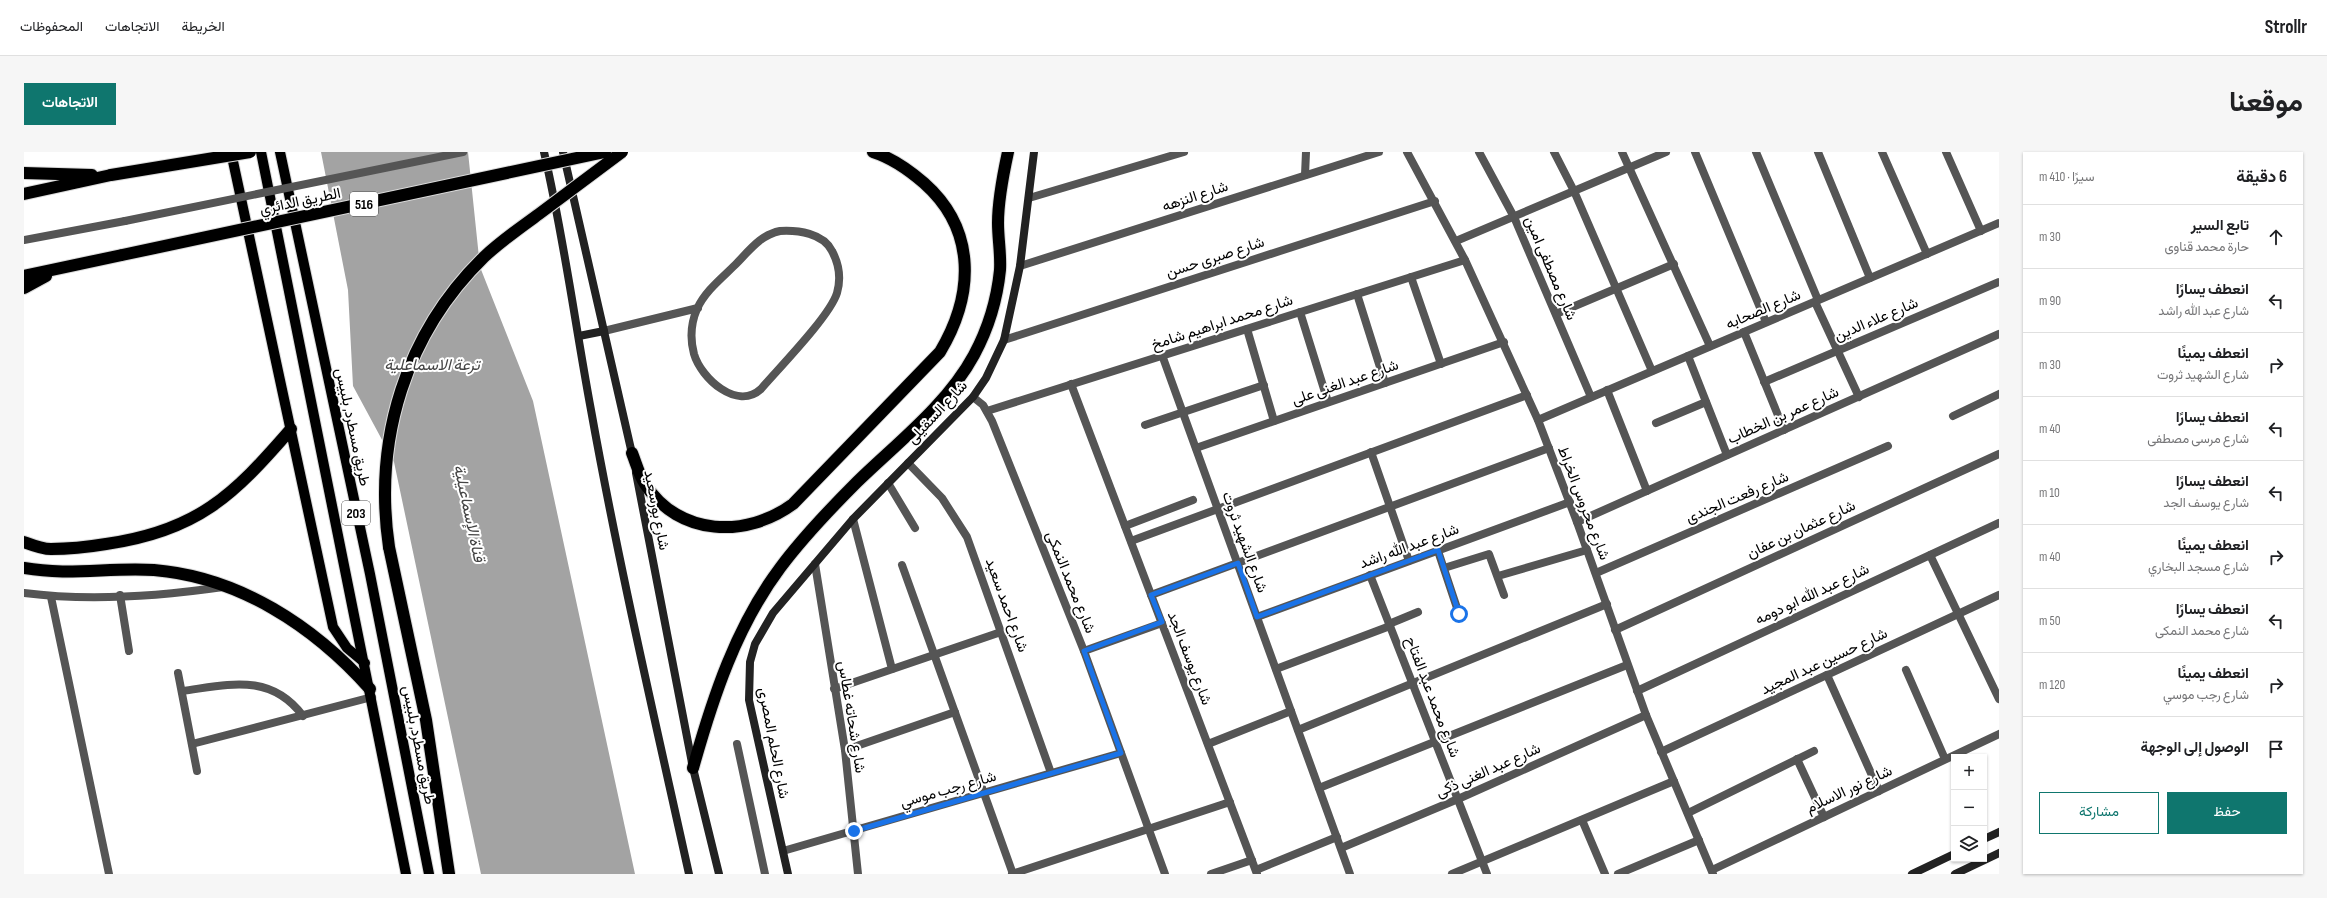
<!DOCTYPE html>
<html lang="ar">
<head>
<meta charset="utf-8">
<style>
	:root { --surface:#fff; --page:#f6f6f6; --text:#202124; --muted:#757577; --line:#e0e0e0; --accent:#0f766e }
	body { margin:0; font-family:"Sofia Sans Condensed",Vazirmatn,sans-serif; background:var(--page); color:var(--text); direction:rtl }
	.controls { position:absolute; right:12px; bottom:12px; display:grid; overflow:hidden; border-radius:0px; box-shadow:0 1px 3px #0004 }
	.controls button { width:36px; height:36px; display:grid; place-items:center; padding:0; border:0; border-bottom:1px solid var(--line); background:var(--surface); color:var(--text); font:20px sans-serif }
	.stop { position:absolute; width:12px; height:12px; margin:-9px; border:3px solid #1a73e8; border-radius:50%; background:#fff }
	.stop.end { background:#1a73e8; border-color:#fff; box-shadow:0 1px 4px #0008 }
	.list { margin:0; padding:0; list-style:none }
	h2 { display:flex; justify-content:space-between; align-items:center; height:52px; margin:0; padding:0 16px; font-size:17px }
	h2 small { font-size:13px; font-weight:400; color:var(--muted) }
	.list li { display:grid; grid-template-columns:26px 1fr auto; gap:12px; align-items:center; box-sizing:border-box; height:64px; padding:0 16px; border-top:1px solid var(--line) }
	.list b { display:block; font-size:15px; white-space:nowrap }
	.list p { margin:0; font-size:13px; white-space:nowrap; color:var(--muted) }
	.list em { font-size:13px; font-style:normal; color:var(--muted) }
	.actions { display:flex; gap:8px; padding:12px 16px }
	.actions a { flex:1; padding:9px 0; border:1px solid var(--accent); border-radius:0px; text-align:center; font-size:14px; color:var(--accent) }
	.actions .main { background:var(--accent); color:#fff }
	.icon { flex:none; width:22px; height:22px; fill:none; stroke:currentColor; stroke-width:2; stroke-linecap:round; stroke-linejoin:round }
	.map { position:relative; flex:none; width:1975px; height:722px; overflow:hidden; direction:ltr; border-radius:0px }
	header { display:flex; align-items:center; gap:24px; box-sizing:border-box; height:56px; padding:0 20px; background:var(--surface); border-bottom:1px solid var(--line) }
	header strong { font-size:19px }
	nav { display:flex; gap:22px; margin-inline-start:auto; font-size:14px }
	.intro { display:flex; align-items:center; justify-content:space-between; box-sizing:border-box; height:96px; padding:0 24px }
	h1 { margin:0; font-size:28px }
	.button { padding:10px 18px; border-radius:0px; background:var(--accent); color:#fff; font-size:14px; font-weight:700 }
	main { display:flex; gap:24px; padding:0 24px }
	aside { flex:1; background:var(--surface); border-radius:0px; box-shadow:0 1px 3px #0004 }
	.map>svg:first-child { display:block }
	.water { fill:#a3a3a3 }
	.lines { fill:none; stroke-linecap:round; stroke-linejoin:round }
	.primary-casing { stroke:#dbdbdb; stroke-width:12 }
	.highway-casing { stroke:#dbdbdb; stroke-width:14 }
	.lane { stroke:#555; stroke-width:8 }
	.street { stroke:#555; stroke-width:8 }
	.secondary { stroke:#222; stroke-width:8 }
	.primary { stroke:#000; stroke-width:10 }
	.highway { stroke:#000; stroke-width:12 }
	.highway-bridge-casing { stroke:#dbdbdb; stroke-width:14; stroke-linecap:butt }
	.lane-bridge { stroke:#555; stroke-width:8 }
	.highway-bridge { stroke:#000; stroke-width:12 }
	.route { stroke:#1a73e8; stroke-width:5 }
	.labels { text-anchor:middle; stroke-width:4; stroke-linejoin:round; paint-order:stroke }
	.shield { fill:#fff; stroke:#4c4c4c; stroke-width:1 }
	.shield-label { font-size:14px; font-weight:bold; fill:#000 }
	.street-label { font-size:15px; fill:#000; stroke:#fff }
	.water-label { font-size:16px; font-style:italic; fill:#444; stroke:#fff }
</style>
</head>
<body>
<header>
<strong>Strollr</strong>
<nav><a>الخريطة</a><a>الاتجاهات</a><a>المحفوظات</a></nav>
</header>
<div class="intro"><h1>موقعنا</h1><a class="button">الاتجاهات</a></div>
<main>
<aside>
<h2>6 دقيقة<small>سيرًا · 410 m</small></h2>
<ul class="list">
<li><svg class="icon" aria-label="ahead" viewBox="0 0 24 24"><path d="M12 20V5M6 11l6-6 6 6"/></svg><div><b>تابع السير</b><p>حارة محمد قناوى</p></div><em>30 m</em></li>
<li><svg class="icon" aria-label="left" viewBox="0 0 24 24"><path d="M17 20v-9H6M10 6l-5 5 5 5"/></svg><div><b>انعطف يسارًا</b><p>شارع عبد الله راشد</p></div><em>90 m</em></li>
<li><svg class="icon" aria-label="right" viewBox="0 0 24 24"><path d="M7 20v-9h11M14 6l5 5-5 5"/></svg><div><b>انعطف يمينًا</b><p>شارع الشهيد ثروت</p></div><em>30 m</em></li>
<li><svg class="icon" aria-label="left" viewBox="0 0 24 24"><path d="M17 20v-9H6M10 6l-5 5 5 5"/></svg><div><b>انعطف يسارًا</b><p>شارع مرسى مصطفى</p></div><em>40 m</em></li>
<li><svg class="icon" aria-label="left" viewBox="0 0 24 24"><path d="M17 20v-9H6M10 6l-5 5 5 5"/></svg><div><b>انعطف يسارًا</b><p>شارع يوسف الجد</p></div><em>10 m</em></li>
<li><svg class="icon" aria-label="right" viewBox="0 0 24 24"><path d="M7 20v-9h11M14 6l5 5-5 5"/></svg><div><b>انعطف يمينًا</b><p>شارع مسجد البخاري</p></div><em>40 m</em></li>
<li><svg class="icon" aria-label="left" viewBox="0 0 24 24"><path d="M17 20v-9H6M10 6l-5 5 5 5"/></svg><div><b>انعطف يسارًا</b><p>شارع محمد النمكى</p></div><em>50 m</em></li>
<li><svg class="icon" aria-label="right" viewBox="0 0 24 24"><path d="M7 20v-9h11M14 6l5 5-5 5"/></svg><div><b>انعطف يمينًا</b><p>شارع رجب موسي</p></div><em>120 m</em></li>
<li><svg class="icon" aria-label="arrive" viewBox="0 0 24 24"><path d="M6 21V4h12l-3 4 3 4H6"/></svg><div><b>الوصول إلى الوجهة</b></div></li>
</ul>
<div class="actions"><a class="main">حفظ</a><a>مشاركة</a></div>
</aside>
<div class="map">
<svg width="1975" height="722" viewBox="0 0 1975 722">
	<rect width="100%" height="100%" fill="#fff"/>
	<!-- water -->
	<polygon class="water" points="297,0 444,0 456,115 509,249 611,722 457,722 370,310 329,234 324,138"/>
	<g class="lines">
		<defs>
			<g id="primary">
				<polyline points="207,0 309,475 323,496 341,511"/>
				<polyline points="237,0 382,722"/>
				<polyline points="256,0 346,422 405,722"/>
			</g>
			<g id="highway">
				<polyline points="0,21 68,23"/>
				<polyline points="0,42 87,23"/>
				<polyline points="0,124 98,103"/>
				<polyline points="0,136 22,124"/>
				<path d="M 608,301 C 612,311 615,323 621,332 C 655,385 723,386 769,352 L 916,200 C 950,143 953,78 900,31 C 885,18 868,6 849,0"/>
				<path d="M 0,390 C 8,393 18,397 27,397 C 45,397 64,395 82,392 C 173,379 209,344 267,277"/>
				<polyline points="365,395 402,568 425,722"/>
				<path d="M 0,416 C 44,424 87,415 130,418 C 215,425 290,474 346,537"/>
				<path d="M 669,616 C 689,545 712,475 756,416 C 779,385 806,357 833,330 C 873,291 923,253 950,203 C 964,177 973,148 976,118 C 977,102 974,87 974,71 C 974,48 979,23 984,0"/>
			</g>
		</defs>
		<!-- primary casing -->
		<use href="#primary" class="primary-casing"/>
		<!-- highway casing -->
		<use href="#highway" class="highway-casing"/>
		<!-- lane -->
		<g class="lane">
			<path d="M 756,79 C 774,78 799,81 808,99 C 815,112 817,127 813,141 C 806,164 755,216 737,237 C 713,259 677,226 670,202 C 666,187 667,171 673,157 C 681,139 698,126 711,113 C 725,99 736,83 756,79 Z"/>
			<polyline points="0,88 101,69"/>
			<polyline points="580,179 674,156"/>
			<polyline points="1101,374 1169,348"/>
			<polyline points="96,443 105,499"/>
			<polyline points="27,445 85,722"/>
			<polyline points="154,521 173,619"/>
			<path d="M 158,539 C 204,533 246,520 279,564"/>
			<polyline points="168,592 348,545"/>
			<polyline points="713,592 741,722"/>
		</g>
		<!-- street -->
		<g class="street">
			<polyline points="1383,0 1441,108 1514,268 1553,370 1622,563 1689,722"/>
			<polyline points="1455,0 1490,65 1567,245"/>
			<polyline points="1530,0 1550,39 1628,219"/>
			<polyline points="1598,0 1686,194"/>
			<polyline points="1671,0 1742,170"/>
			<polyline points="1732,0 1794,148"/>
			<polyline points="1794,0 1846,126"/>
			<polyline points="1858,0 1903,102"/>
			<polyline points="1922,0 1957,79"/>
			<polyline points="1281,23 1282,0"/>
			<polyline points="1005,46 1160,0"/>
			<polyline points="1432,89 1642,0"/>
			<polyline points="996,114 1355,0"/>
			<polyline points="1387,125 1417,212"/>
			<polyline points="1333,142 1361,231"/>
			<polyline points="1791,150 1835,245"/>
			<polyline points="1276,160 1304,250"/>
			<polyline points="1532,162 1650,112"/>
			<polyline points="1223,177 1250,269"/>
			<polyline points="1720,180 1760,278"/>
			<polyline points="980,188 1411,49"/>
			<polyline points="1138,203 1326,722"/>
			<polyline points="1664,204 1703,303"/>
			<polyline points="1740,230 1975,130"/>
			<polyline points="1047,232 1233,722"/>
			<polyline points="1583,238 1623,339"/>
			<polyline points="949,245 959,253 968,269 1060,499 1141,722"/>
			<polyline points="963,259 1441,108"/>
			<polyline points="1929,264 1975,242"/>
			<polyline points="1514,268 1975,71"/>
			<polyline points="1632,271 1682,250"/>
			<polyline points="1121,273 1240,233"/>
			<polyline points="1172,296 1480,190"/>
			<polyline points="1347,300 1385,409"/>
			<polyline points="884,311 918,346 943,385 1027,621"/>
			<polyline points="864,331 891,376"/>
			<polyline points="829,367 868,517"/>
			<polyline points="1553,370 1975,182"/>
			<polyline points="1107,389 1503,243"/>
			<polyline points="1414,399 1435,462"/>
			<polyline points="1906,403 1975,547"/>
			<polyline points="791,412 821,598 834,722"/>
			<polyline points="878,413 989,722"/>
			<polyline points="1420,416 1465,402 1480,443"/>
			<polyline points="1572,421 1864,294"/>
			<polyline points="1346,423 1463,722"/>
			<polyline points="1474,424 1563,398"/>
			<path d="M 0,441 C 62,449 137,444 199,435"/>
			<polyline points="1127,443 1525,296"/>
			<polyline points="1233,465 1546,350"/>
			<polyline points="1365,472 1394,460"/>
			<polyline points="1591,478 1975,302"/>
			<polyline points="1060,499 1138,471"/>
			<polyline points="1252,517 1366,474"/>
			<polyline points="1882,518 1921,607"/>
			<polyline points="1803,523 1855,639"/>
			<polyline points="810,537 977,480"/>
			<polyline points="1613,539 1975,371"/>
			<polyline points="1274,578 1583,452"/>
			<polyline points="1184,592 1267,559"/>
			<polyline points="821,598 931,560"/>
			<polyline points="1637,600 1975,443"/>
			<polyline points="1773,607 1800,665"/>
			<polyline points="1295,636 1603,513"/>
			<polyline points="1664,661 1790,599"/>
			<polyline points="1558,668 1581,722"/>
			<polyline points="1317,696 1434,647 1622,563"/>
			<polyline points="759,699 1097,601"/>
			<polyline points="1232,718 1313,685"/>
			<polyline points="1688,718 1975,582"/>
			<polyline points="988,722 1206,650"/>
			<polyline points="1187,722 1228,708"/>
			<polyline points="1428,722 1650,629"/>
			<polyline points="1594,722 1675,688"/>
		</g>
		<!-- secondary -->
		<g class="secondary">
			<path d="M 520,0 C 540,86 551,172 567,258 C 595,414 631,568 665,722"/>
			<polyline points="539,0 609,306"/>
			<polyline points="555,184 580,179"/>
			<polyline points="612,321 669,616 695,722"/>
			<polyline points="1960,687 1975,680"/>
			<polyline points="764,722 725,548 726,510 731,492 749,461 829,367 949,245 962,226 980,188 996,114 1010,0"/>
			<polyline points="1888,722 1930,702"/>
			<polyline points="1931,722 1975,701"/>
		</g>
		<!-- primary -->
		<use href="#primary" class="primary"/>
		<!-- highway -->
		<use href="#highway" class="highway"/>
		<defs>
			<g id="highway-bridge">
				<polyline points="87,23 226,0"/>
				<polyline points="98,103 581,0"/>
				<path d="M 365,395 C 349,287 382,181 460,105 C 477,89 497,75 515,62 C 543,41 570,21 598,0"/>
			</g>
		</defs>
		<!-- highway-bridge casing -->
		<use href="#highway-bridge" class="highway-bridge-casing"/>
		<!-- lane-bridge -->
		<polyline class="lane-bridge" points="101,69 439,0"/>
		<!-- highway-bridge -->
		<use href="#highway-bridge" class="highway-bridge"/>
	</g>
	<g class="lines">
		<!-- route -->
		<polyline class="route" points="830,679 1097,601 1060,499 1138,470 1127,443 1214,411 1233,465 1414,398 1435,462"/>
	</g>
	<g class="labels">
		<!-- shield labels -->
		<g class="shield">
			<rect x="326" y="40" width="28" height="24" rx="3"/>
			<rect x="318" y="349" width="28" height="24" rx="3"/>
		</g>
		<g class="shield-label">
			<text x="340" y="57">516</text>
			<text x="332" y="366">203</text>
		</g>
		<!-- street labels -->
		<g class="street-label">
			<text transform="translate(1171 44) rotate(-18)" y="5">شارع النزهه</text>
			<text transform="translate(276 49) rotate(-12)" y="5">الطريق الدائري</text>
			<text transform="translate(1191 105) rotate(-18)" y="5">شارع صبرى حسن</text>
			<text transform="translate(1527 116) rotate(67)" y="5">شارع مصطفى امين</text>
			<text transform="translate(1739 157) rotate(-23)" y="5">شارع الصحابه</text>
			<text transform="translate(1852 167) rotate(-23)" y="5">شارع علاء الدين</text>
			<text transform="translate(1198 170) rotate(-18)" y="5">شارع محمد ابراهيم شامخ</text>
			<text transform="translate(1321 230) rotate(-19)" y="5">شارع عبد الغنى على</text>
			<text transform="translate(913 260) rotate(-47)" y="5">شارع السقيلى</text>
			<text transform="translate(1759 263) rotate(-24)" y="5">شارع عمر بن الخطاب</text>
			<text transform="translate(329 275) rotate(78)" y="5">طريق مسطرد, بلبيس</text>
			<text transform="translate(1713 345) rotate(-23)" y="5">شارع رفعت الجندى</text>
			<text transform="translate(1560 351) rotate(69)" y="5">شارع محروس الخراط</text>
			<text transform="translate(633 358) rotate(79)" y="5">شارع بورسعيد</text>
			<text transform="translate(1777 377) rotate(-25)" y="5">شارع عثمان بن عفان</text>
			<text transform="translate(1221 390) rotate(70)" y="5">شارع الشهيد ثروت</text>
			<text transform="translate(1385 394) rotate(-20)" y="5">شارع عبد الله راشد</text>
			<text transform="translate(1047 430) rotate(68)" y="5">شارع محمد النمكى</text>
			<text transform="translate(1788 442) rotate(-25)" y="5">شارع عبد الله ابو دومه</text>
			<text transform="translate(983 453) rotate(70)" y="5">شارع احمد سعيد</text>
			<text transform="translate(1166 506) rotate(69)" y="5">شارع يوسف الجد</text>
			<text transform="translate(1800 509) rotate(-25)" y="5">شارع حسين عبد المجيد</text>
			<text transform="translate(1409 545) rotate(69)" y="5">شارع محمد عبد الفتاح</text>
			<text transform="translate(828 565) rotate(81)" y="5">شارع شحاته غطاس</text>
			<text transform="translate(750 591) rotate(79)" y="5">شارع الحلم المصرى</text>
			<text transform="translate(395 593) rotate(79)" y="5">طريق مسطرد, بلبيس</text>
			<text transform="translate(1464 618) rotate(-24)" y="5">شارع عبد الغنى ذكى</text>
			<text transform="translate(924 637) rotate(-16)" y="5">شارع رجب موسي</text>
			<text transform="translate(1825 637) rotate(-25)" y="5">شارع نور الاسلام</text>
		</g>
		<!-- water labels -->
		<g class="water-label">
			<text x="408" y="218">ترعة الاسماعلية</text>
			<text transform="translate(446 361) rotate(78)" y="6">قناة الإسماعيلية</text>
		</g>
	</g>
</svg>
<div class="controls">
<button>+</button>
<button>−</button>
<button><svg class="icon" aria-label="layers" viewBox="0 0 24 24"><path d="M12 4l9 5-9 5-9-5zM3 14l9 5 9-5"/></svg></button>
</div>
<div class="stop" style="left:1435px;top:462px"></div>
<div class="stop end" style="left:830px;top:679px"></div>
</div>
</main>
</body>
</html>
